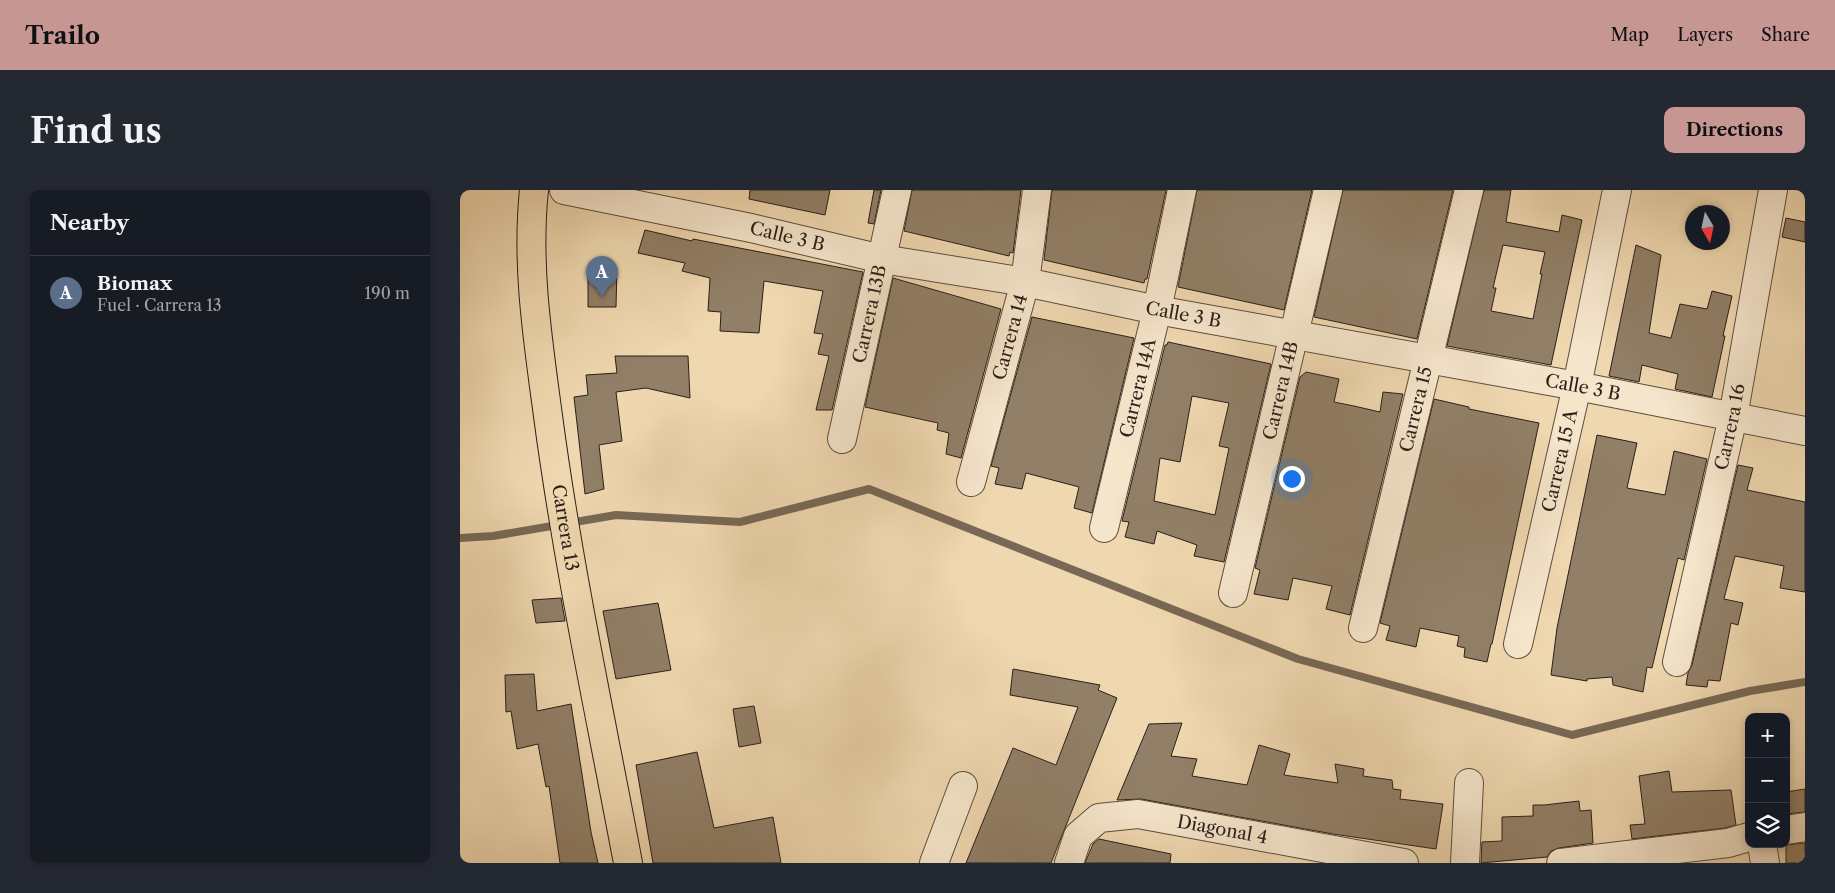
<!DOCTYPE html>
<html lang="en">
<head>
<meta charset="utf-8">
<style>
	:root { --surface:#171b24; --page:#242831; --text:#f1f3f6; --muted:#9ea1a6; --line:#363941; --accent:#c59692 }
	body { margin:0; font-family:"Libre Caslon Text",serif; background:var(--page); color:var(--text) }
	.controls { position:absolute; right:15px; bottom:15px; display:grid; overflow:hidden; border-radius:10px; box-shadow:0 2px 8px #0003 }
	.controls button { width:45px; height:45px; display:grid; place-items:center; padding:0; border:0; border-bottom:1px solid var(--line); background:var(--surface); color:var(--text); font:25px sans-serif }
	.compass { position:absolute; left:1225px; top:15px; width:45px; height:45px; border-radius:50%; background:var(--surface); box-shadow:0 2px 8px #0003; rotate:171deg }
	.you { position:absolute; left:831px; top:288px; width:18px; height:18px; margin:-12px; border:4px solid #fff; border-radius:50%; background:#1a73e8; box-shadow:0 0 0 8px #1a73e833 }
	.badge { display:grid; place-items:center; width:32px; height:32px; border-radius:50%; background:var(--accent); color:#fff; font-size:16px; font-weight:700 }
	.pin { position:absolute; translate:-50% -41px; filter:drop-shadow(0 1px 2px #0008) }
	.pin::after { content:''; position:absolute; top:26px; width:18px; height:15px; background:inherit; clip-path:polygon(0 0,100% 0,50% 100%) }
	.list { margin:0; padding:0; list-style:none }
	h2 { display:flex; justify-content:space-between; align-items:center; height:65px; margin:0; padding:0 20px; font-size:21px }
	h2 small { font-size:16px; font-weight:400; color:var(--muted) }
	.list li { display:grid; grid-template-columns:32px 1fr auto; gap:15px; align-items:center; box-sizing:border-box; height:75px; padding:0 20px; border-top:1px solid var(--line) }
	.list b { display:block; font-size:19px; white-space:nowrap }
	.list p { margin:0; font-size:16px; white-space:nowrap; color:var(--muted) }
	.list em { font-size:16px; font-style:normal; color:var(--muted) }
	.icon { flex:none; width:28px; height:28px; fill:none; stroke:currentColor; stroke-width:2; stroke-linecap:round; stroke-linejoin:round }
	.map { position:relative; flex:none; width:1345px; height:673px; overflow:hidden; border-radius:10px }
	header { display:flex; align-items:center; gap:30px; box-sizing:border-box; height:70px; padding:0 25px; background:var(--accent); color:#111 }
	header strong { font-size:24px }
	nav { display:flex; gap:28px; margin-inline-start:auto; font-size:18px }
	.intro { display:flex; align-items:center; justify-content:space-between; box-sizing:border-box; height:120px; padding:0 30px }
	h1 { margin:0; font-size:35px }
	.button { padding:12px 22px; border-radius:10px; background:var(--accent); color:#111; font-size:18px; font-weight:700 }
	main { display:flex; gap:30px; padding:0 30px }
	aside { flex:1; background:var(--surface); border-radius:10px; box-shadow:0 2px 8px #0003 }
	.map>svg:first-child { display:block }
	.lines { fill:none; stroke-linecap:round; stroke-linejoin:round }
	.stream { stroke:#786855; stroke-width:8 }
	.building { fill:#917f67; stroke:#2b1f1a; fill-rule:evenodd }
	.street-casing { stroke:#5c4d3f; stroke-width:30 }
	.primary-casing { stroke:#2b1f1a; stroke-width:30 }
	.street { stroke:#f5e5cb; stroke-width:28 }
	.primary { stroke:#efd7af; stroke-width:28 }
	.labels { text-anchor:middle; stroke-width:4; stroke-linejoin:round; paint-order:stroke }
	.street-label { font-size:18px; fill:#2b1f1a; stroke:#f5e5cb }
</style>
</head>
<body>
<header>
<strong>Trailo</strong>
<nav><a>Map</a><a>Layers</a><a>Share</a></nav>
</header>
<div class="intro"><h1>Find us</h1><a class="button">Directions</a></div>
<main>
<aside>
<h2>Nearby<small></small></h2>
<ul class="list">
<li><span class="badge" style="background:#5c6f8a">A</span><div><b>Biomax</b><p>Fuel · Carrera 13</p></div><em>190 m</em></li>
</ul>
</aside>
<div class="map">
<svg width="1345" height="673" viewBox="0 0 1345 673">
	<rect width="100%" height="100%" fill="#efd7af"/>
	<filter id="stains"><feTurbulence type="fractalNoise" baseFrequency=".004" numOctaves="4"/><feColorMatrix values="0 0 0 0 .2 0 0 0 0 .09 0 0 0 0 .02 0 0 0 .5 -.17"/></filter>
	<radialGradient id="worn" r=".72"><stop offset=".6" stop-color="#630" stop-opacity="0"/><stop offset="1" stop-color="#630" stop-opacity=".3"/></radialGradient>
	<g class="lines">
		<!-- stream -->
		<polyline class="stream" points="0,348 33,346 156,325 280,332 409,299 838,469 1112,545 1290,501 1345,492"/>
	</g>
	<!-- building -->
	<g class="building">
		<polygon points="290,0 370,0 365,25 289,9"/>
		<polygon points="414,0 421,0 414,34 408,33"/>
		<polygon points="452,0 561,0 553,63 550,62 549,66 444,41"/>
		<polygon points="592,0 706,0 687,89 685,89 684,93 584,70"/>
		<polygon points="737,0 852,0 824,120 718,97"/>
		<polygon points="883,0 993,0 957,149 854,127"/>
		<path d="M 1024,0 L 1051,0 L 1046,32 L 1099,42 L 1102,25 L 1122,30 L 1091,175 L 987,156 ZM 1043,55 L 1085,62 L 1080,84 L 1082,84 L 1073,129 L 1031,121 L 1036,98 L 1033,98 Z"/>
		<polygon points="1326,28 1345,32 1345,52 1322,47"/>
		<polygon points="185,40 232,51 233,49 403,82 372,220 356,220 369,166 358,164 363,144 354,143 363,101 304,91 299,143 260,141 261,122 248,121 250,88 222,81 225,73 178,63"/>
		<polygon points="1176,55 1201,65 1189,143 1211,148 1220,114 1247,119 1252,101 1272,106 1263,146 1265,146 1252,207 1215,199 1218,184 1182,175 1179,192 1149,186"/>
		<polygon points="128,77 157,78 156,117 128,117"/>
		<polygon points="433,88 541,119 501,268 486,264 489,243 477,240 478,233 405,217"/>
		<polygon points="572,127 674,148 632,323 614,318 619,297 566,283 562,299 535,294 539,278 531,276"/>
		<path d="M 708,152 L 811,174 L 764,372 L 734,366 L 737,355 L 697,341 L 694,354 L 665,347 L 669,332 L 662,331 L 705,155 L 707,155 ZM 732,206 L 769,213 L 759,256 L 769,258 L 755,325 L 694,311 L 700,268 L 720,272 Z"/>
		<polygon points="155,166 228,166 230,208 186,198 156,202 162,251 139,255 144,299 125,304 114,207 128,205 126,185 157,183"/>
		<polygon points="846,182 879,189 874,212 894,216 920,222 923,202 943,204 890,425 866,419 872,396 833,388 828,410 794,404 800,380 795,378 840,187"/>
		<polygon points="974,209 1009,217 1009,219 1079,233 1032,454 1031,454 1027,472 1004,467 1005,458 997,456 999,446 960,438 956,457 926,450 930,436 920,433"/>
		<polygon points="1137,245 1177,253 1167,298 1205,305 1214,261 1247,269 1224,370 1218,368 1192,478 1187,477 1183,502 1153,495 1152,487 1127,489 1127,491 1091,485 1097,438"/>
		<polygon points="1278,275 1293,278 1287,300 1345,312 1345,402 1320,398 1324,376 1275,366 1264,409 1283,413 1278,435 1271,433 1260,491 1248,490 1247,497 1226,495 1228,483 1232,475"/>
		<polygon points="101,408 105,431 76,433 72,410"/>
		<polygon points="198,413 211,480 156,489 143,421"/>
		<polygon points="553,479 640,495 638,500 657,508 591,673 506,673 553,558 596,575 618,517 550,505"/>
		<polygon points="74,484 77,521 111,514 131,642 138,673 100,673 89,596 86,597 78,554 57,559 51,521 46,522 45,485"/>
		<polygon points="294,516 301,553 279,557 273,519"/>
		<polygon points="722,533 711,566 737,569 732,586 787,595 799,555 830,564 824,585 878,593 875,574 904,579 903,586 932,590 933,599 941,600 940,609 983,614 976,659 873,644 681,609 657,610 689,534"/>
		<polygon points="237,562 254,638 313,627 321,673 193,673 176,575"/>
		<polygon points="1209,581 1212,602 1271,600 1276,635 1265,638 1172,649 1170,635 1185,634 1179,586"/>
		<polygon points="1345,599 1345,622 1326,624 1326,602"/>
		<polygon points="1119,611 1120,621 1131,620 1133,653 1099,658 1091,661 1087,667 1021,673 1022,652 1042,651 1042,627 1073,626 1073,615 1084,615"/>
		<polygon points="639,649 711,664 710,673 625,673 633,654"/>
		<polygon points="1345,653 1345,673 1326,673 1326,655"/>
	</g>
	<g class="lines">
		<defs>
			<g id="street">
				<path id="s1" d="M 104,0 L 291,38 L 422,69 L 565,92 L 697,120 L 1117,196 L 1345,241"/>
				<path id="s2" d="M 382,249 L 437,0"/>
				<path id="s3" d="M 511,292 L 565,92 L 577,0"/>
				<path id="s4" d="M 644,338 L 697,120 L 722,0"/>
				<path id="s5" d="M 773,403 L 868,0"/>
				<path id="s6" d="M 903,438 L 1009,0"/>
				<path id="s7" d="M 1058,454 L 1117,196 L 1157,0"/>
				<path id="s8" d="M 1217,472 L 1273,227 L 1313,0"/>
				<polyline points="1326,640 1345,637"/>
				<polyline points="1302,654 1305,673"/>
				<polyline points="474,673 503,596"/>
				<path id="s9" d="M 609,673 L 618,646 L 639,628 L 678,624 L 944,673"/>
				<polyline points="1005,673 1009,593"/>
				<polyline points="1101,673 1268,653 1289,647"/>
			</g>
			<g id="primary">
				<path id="s10" d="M 74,0 C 66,76 78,151 88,226 C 108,376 140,524 168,673"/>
			</g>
		</defs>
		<!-- street casing -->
		<use href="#street" class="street-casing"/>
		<!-- primary casing -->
		<use href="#primary" class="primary-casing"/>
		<!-- street -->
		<use href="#street" class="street"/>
		<!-- primary -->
		<use href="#primary" class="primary"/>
	</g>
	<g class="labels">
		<!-- street labels -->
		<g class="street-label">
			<text dy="6" stroke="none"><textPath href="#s1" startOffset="228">Calle 3 B</textPath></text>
			<text dy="6" stroke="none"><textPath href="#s2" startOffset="128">Carrera 13B</textPath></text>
			<text dy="6" stroke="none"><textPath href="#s1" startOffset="632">Calle 3 B</textPath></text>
			<text dy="6" stroke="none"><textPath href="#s3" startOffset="150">Carrera 14</textPath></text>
			<text dy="6" stroke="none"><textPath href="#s1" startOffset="1038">Calle 3 B</textPath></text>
			<text dy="6" stroke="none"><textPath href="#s4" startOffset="144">Carrera 14A</textPath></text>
			<text dy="6" stroke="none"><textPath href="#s5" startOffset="208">Carrera 14B</textPath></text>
			<text dy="6" stroke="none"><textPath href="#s6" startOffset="225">Carrera 15</textPath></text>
			<text dy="6" stroke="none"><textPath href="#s8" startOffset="241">Carrera 16</textPath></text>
			<text dy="6" stroke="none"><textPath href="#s7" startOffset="188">Carrera 15 A</textPath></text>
			<text dy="6" stroke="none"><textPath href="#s10" startOffset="340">Carrera 13</textPath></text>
			<text dy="6" stroke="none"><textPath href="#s9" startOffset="181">Diagonal 4</textPath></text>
		</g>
	</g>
	<rect width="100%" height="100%" filter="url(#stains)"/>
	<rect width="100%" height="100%" fill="url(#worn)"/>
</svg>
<div class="controls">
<button>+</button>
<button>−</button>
<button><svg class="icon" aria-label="layers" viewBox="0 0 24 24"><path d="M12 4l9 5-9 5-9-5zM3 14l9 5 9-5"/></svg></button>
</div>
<svg class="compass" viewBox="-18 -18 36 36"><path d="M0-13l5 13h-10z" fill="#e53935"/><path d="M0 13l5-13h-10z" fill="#9ea1a6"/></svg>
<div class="you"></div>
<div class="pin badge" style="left:142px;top:107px;background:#5c6f8a">A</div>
</div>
</main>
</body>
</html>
